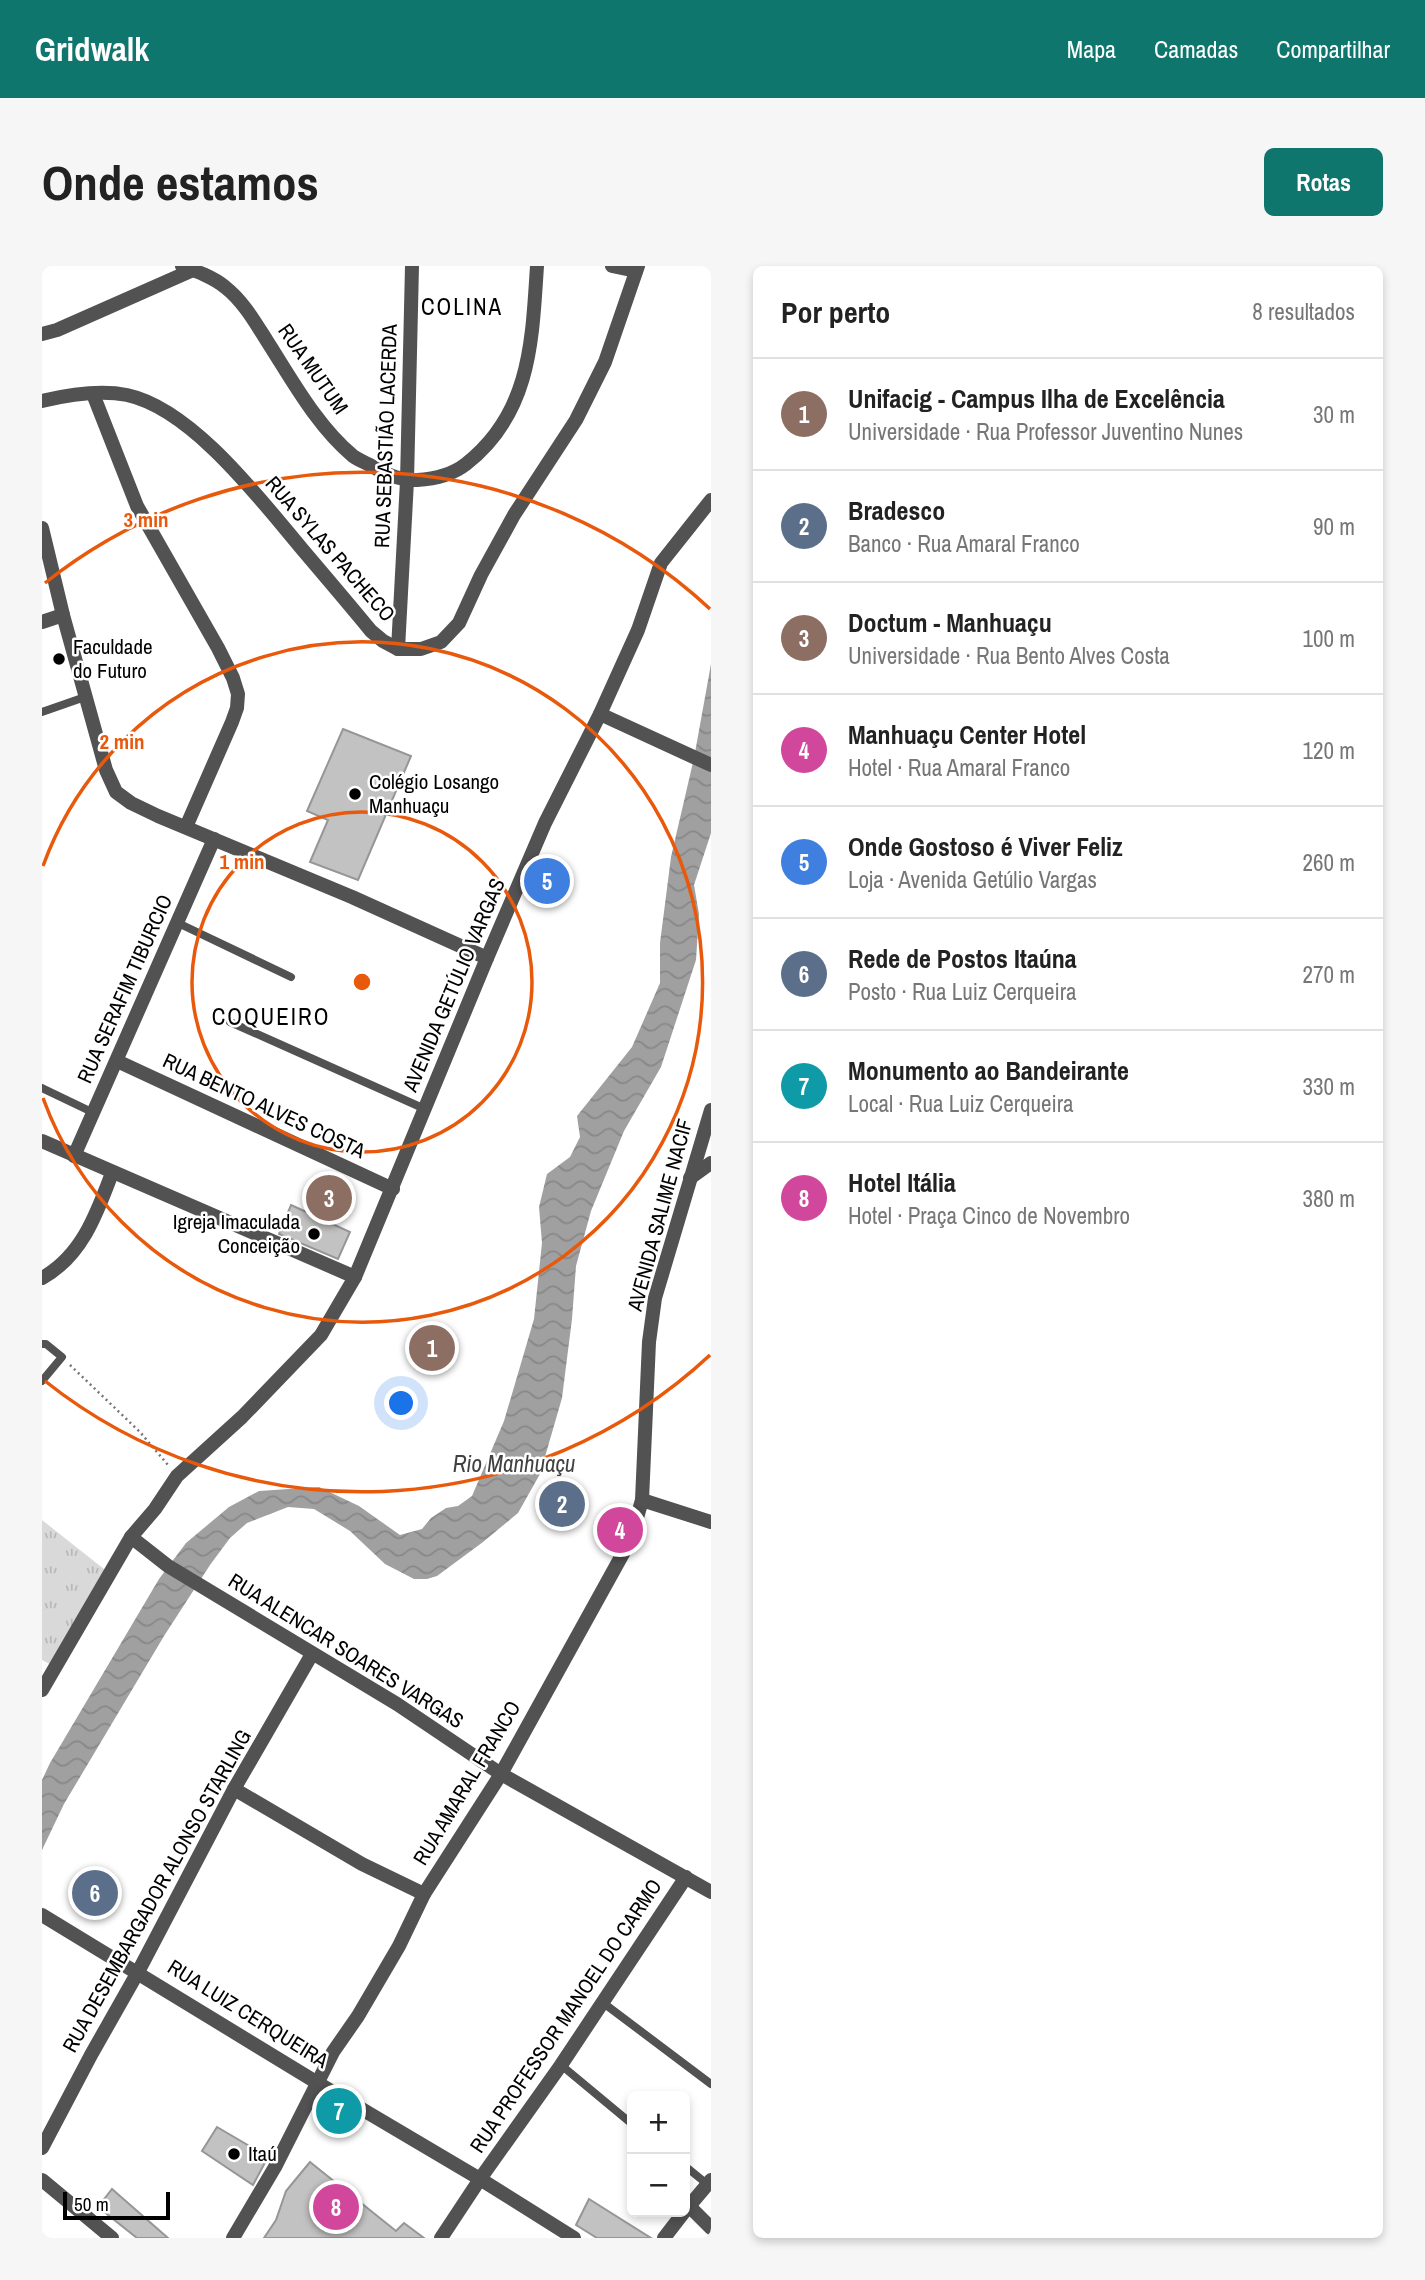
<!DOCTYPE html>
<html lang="pt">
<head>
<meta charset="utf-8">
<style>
	:root { --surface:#fff; --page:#f6f6f6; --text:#222; --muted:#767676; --line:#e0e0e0; --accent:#0f766e }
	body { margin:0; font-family:"Archivo Narrow",sans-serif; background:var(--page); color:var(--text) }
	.controls { position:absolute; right:21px; bottom:21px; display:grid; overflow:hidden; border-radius:10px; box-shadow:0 4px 10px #0003 }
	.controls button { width:63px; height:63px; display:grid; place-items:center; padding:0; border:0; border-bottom:2px solid var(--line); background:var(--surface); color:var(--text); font:35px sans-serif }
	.scale { position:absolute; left:21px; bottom:18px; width:107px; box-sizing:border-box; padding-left:7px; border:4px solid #000; border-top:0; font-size:19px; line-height:24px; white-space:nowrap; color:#000; -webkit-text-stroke:5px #fff; paint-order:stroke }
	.you { position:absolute; left:360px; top:1138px; width:24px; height:24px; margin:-18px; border:5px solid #fff; border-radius:50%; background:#1a73e8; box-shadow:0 0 0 10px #1a73e833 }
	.badge { display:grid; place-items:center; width:46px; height:46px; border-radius:50%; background:var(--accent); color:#fff; font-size:23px; font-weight:700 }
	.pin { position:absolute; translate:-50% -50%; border:4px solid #fff; box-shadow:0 2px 7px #0006 }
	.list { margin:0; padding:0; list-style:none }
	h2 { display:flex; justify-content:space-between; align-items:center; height:91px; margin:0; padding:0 28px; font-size:30px }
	h2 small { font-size:23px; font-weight:400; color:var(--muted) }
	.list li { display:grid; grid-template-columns:46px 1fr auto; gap:21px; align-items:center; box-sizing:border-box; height:112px; padding:0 28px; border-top:2px solid var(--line) }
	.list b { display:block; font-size:26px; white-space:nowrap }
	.list p { margin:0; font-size:23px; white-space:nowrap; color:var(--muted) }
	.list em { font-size:23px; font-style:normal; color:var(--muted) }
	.map { position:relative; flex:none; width:669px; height:1972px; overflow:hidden; border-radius:10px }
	header { display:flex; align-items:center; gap:42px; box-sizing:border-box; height:98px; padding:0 35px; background:var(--accent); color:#fff }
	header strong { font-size:33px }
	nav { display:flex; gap:38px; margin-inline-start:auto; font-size:24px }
	.intro { display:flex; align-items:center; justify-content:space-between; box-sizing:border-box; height:168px; padding:0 42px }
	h1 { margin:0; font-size:49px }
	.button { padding:18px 32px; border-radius:10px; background:var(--accent); color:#fff; font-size:24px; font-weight:700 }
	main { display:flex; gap:42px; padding:0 42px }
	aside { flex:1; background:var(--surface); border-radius:10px; box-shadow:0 4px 10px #0003 }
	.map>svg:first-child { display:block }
	.grass { fill:url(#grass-tufts) }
	.water { fill:url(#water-waves) }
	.building { fill:#c2c2c2; stroke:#969696; stroke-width:2 }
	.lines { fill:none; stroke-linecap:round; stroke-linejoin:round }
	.path { stroke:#747474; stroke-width:2.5; stroke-dasharray:2 3.5; stroke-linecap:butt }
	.service { stroke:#525252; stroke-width:8 }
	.minor { stroke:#525252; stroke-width:14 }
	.tertiary { stroke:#525252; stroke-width:14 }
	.ring { fill:none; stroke:#e8590c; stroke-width:3.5 }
	.poi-dot { fill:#000; stroke:#fff; stroke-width:2.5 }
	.labels { text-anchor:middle; stroke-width:5; stroke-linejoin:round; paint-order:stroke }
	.street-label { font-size:21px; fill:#000; stroke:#fff }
	.poi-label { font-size:21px; fill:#000; stroke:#fff; text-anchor:start }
	.neighbourhood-label { font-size:23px; letter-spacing:2px; fill:#000; stroke:#fff }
	.water-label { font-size:23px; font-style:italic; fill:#414141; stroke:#fff }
	.centre { fill:#e8590c; stroke:#fff; stroke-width:3.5 }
	.ring-label { font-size:21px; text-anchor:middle; font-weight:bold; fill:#e8590c; stroke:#fff; stroke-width:5; stroke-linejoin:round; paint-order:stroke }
</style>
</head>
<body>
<header>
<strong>Gridwalk</strong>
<nav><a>Mapa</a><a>Camadas</a><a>Compartilhar</a></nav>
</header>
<div class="intro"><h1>Onde estamos</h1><a class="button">Rotas</a></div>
<main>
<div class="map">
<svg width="669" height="1972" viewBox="0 0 669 1972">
	<defs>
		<pattern id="grass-tufts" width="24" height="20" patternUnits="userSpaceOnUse" patternTransform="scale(1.75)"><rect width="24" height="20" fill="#d9d9d9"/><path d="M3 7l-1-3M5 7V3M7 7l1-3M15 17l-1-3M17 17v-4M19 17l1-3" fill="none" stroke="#b8b8b8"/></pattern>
		<pattern id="water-waves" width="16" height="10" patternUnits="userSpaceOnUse" patternTransform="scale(1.75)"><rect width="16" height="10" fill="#a0a0a0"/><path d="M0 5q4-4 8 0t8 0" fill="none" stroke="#888"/></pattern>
	</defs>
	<rect width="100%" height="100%" fill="#fff"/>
	<!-- grass -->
	<polygon class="grass" points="0,1254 67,1307 13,1401 0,1394"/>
	<!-- water -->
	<polygon class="water" points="669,398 669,567 652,619 657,648 654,694 619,801 582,865 549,945 534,1000 530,1053 520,1132 498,1208 476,1247 441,1276 395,1310 385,1313 372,1313 343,1298 308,1265 272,1243 246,1241 205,1257 188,1272 168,1299 122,1370 22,1538 0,1584 0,1514 8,1497 117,1313 144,1277 187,1241 217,1225 277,1221 317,1240 358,1269 380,1263 389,1252 404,1242 416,1240 430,1230 462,1155 492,1053 500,977 497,941 505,908 528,891 538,871 535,850 590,781 618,717 618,677 629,591 652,492"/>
	<!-- building -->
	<g class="building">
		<polygon points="301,463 369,490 316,614 268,596 286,554 265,545"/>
		<polygon points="249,939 308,966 296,993 237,968"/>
		<polygon points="175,1861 226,1891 211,1919 160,1885"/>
		<polygon points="268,1896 354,1965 362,1957 382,1972 222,1972 234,1954 244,1925"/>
		<polygon points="70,1923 126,1972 95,1972 56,1941"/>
		<polygon points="547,1933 609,1972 555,1972 534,1959"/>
	</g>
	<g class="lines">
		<!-- path -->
		<polyline class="path" points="28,1099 98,1166 126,1199"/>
		<!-- service -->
		<g class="service">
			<polyline points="0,446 43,431"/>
			<polyline points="136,657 249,711"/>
			<polyline points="188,756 383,843"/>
			<polyline points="0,822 52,847"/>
			<polyline points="0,1078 4,1078 20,1091 0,1115"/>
			<polyline points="560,1736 669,1818"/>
			<polyline points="519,1799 590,1858"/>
			<polyline points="643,1900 665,1918"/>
		</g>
		<!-- minor -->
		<g class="minor">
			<path d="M 140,0 C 154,5 171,11 183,21 C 201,35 213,56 225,75 C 250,114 275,160 311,190 C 318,195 327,198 335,203 C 347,209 360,215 375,214 C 393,213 410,209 424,198 C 489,147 490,75 495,0"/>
			<polyline points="570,0 594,5"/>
			<polyline points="0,68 15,64 153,3"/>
			<polyline points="51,128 95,240 176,382 191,412 196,428 195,442 190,456 144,561"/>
			<path d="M 0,135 C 25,129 59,124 85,129 C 150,143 218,233 260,283 C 283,310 306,337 329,365 L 341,375 L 356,383 L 379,383 L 399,376 L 417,357 L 439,309 L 472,249 L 534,154 L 563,96 L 596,0"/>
			<polyline points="0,262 21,349 64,504 74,526 89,537 116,550 310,631 445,692"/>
			<polyline points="0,356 21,349"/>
			<polyline points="356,383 365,215 370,0"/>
			<polyline points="75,795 351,923"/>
			<polyline points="0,875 313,1011"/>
			<polyline points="32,890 172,573"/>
			<polyline points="648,912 669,897"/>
			<path d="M 0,1012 C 40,990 55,947 70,907"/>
			<polyline points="89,1271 126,1300 355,1438 459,1508 669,1626"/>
			<polyline points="192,1523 320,1598 382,1628"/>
			<polyline points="274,1816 438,1913 532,1972"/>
			<polyline points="0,1882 49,1789 96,1706 192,1523 270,1388"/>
			<polyline points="0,1914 70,1972"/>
			<polyline points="647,1940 669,1962"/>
			<polyline points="643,1945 669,1914"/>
			<polyline points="399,1972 438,1913 519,1799 644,1611"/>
			<polyline points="622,1972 642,1946"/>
		</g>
		<!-- tertiary -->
		<g class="tertiary">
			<polyline points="558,448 669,499"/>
			<polyline points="600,1234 669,1256"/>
			<polyline points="0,1424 89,1271 113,1243 135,1210 200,1151 279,1069 313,1011 445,692 503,557 558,448 596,364 619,297 669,234"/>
			<polyline points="0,1649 274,1816"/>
			<polyline points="191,1972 233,1901 291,1786 316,1750 357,1680 382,1628 459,1508 589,1273 600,1234 607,1076 613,1032 669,844"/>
		</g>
	</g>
	<!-- distance rings -->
	<g class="ring">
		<circle cx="320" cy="716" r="170"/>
		<path d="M1 600A340 340 0 1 1 1 832"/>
		<path d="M668 1089A510 510 0 0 1 3 1115M3 317A510 510 0 0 1 668 343"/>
	</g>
	<!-- markers -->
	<g class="poi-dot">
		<circle cx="17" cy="393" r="7"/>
		<circle cx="313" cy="528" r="7"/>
		<circle cx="272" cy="968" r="7"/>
		<circle cx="192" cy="1888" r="7"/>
	</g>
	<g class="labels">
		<!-- street labels -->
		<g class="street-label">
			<text transform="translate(271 103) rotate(55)" y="7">RUA MUTUM</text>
			<text transform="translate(344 170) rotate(-88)" y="7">RUA SEBASTIÃO LACERDA</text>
			<text transform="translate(288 283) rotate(49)" y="7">RUA SYLAS PACHECO</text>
			<text transform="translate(412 719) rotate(-67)" y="7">AVENIDA GETÚLIO VARGAS</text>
			<text transform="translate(83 723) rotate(-66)" y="7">RUA SERAFIM TIBURCIO</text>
			<text transform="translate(222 840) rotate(25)" y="7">RUA BENTO ALVES COSTA</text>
			<text transform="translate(618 949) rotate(-75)" y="7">AVENIDA SALIME NACIF</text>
			<text transform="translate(304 1385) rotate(32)" y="7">RUA ALENCAR SOARES VARGAS</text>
			<text transform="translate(425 1517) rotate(-59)" y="7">RUA AMARAL FRANCO</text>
			<text transform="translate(115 1625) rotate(-61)" y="7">RUA DESEMBARGADOR ALONSO STARLING</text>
			<text transform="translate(206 1748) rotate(32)" y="7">RUA LUIZ CERQUEIRA</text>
			<text transform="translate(524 1750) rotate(-56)" y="7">RUA PROFESSOR MANOEL DO CARMO</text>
		</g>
		<!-- poi labels -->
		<g class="poi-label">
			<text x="31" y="388">Faculdade<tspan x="31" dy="24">do Futuro</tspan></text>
			<text x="327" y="523">Colégio Losango<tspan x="327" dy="24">Manhuaçu</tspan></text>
			<text x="258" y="963" text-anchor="end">Igreja Imaculada<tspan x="258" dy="24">Conceição</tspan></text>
			<text x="206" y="1895">Itaú</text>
		</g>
		<!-- neighbourhood labels -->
		<g class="neighbourhood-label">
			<text x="420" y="49">COLINA</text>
			<text x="229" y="759">COQUEIRO</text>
		</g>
		<!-- water labels -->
		<g class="water-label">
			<text x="472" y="1206">Rio Manhuaçu</text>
		</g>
	</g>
	<circle cx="320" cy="716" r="10" class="centre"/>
	<g class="ring-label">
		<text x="104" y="261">3 min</text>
		<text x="80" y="483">2 min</text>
		<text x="200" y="603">1 min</text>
	</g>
</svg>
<div class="controls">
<button>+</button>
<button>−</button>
</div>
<div class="scale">50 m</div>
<div class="you"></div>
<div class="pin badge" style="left:390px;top:1082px;background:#8d6e63">1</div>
<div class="pin badge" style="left:520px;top:1238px;background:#5c6f8a">2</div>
<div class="pin badge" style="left:287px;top:932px;background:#8d6e63">3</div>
<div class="pin badge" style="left:578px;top:1264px;background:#d1479c">4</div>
<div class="pin badge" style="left:505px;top:615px;background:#3f7fe0">5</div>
<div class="pin badge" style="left:53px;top:1627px;background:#5c6f8a">6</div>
<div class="pin badge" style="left:297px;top:1845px;background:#0f9aa8">7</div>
<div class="pin badge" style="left:294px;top:1941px;background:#d1479c">8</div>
</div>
<aside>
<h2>Por perto<small>8 resultados</small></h2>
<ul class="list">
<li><span class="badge" style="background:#8d6e63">1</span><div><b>Unifacig - Campus Ilha de Excelência</b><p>Universidade · Rua Professor Juventino Nunes</p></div><em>30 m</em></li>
<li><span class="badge" style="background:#5c6f8a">2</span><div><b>Bradesco</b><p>Banco · Rua Amaral Franco</p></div><em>90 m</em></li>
<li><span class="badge" style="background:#8d6e63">3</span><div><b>Doctum - Manhuaçu</b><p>Universidade · Rua Bento Alves Costa</p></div><em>100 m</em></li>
<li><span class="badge" style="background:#d1479c">4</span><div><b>Manhuaçu Center Hotel</b><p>Hotel · Rua Amaral Franco</p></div><em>120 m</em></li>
<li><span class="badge" style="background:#3f7fe0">5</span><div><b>Onde Gostoso é Viver Feliz</b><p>Loja · Avenida Getúlio Vargas</p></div><em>260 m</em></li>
<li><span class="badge" style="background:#5c6f8a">6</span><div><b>Rede de Postos Itaúna</b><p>Posto · Rua Luiz Cerqueira</p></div><em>270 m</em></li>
<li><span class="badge" style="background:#0f9aa8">7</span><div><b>Monumento ao Bandeirante</b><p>Local · Rua Luiz Cerqueira</p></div><em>330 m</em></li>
<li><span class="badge" style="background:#d1479c">8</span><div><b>Hotel Itália</b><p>Hotel · Praça Cinco de Novembro</p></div><em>380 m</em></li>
</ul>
</aside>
</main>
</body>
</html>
